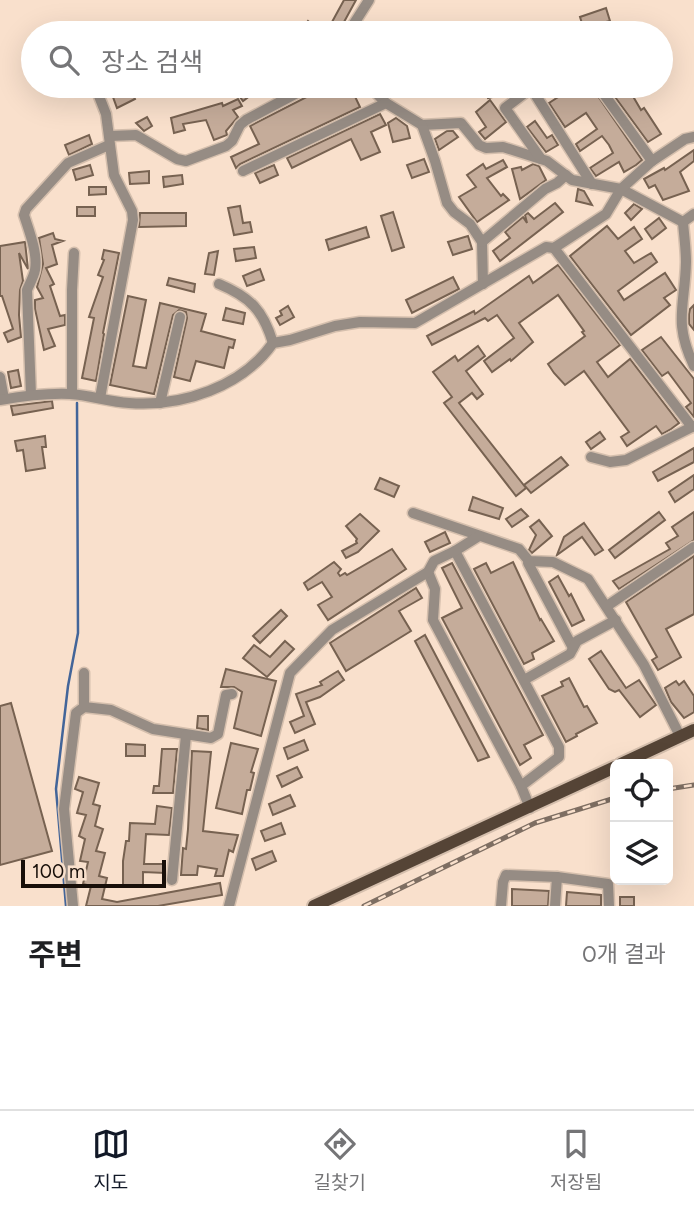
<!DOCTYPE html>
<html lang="ko">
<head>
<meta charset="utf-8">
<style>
	:root { --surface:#fff; --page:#f2f2f2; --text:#202124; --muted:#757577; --line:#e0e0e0; --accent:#111827 }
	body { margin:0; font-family:Figtree,"Noto Sans KR",sans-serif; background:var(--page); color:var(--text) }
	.controls { position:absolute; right:21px; bottom:21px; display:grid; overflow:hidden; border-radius:10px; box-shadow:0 7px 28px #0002 }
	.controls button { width:63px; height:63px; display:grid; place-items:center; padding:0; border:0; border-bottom:2px solid var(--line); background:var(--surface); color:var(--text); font:35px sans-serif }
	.scale { position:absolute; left:21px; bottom:18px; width:145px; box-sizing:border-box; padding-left:7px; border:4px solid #180f09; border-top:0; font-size:19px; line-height:24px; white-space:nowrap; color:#180f09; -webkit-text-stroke:5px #f9e0cc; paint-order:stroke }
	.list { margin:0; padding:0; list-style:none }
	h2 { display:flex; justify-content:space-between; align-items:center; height:91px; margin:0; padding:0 28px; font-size:30px }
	h2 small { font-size:23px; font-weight:400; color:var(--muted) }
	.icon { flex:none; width:38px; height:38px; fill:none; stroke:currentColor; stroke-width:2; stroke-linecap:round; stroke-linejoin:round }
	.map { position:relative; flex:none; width:694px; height:906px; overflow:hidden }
	.search { position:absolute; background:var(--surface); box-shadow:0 7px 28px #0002; left:21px; right:21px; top:21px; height:77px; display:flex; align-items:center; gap:18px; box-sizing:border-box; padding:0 24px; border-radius:38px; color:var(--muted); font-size:26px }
	.sheet { height:203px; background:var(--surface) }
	nav { display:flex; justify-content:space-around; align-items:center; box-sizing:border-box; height:98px; border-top:2px solid var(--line); background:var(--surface); font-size:19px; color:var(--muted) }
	nav a { display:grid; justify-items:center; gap:4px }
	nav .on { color:var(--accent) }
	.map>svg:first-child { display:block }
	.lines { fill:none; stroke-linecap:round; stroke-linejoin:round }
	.stream { stroke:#436599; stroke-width:2.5 }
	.building { fill:#c5ac9a; stroke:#776251; stroke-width:2 }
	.minor-casing { stroke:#d5bfad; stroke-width:13 }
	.major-casing { stroke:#d5bfad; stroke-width:16 }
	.minor { stroke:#968c84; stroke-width:10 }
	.major { stroke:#554436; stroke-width:12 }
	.rail-casing { stroke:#7e6e62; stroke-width:5 }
	.rail { stroke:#f9e0cc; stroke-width:2.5; stroke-dasharray:8; stroke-linecap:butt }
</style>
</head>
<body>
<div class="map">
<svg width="694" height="906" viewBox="0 0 694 906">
	<rect width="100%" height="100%" fill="#f9e0cc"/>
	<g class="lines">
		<!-- stream -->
		<polyline class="stream" points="66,906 56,789 68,686 78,633 77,403"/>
	</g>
	<!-- building -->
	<g class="building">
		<polygon points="344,0 356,0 338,33 326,33"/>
		<polygon points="606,8 610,21 602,23 607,33 585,33 580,17"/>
		<polygon points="308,21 318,29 314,33 299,33"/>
		<polygon points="109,86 129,86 135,99 117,108"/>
		<polygon points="247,86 263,86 243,101 237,93"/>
		<polygon points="267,86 290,86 271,95"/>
		<polygon points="328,86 350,86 360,107 240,164 236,168 231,157 259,144 250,126"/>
		<polygon points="504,86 506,94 488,98 486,90"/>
		<polygon points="570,86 591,86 642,160 636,165 624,172 619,162 596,176 590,168 613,153 609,145 602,136 580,151 576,144 597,129 586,113 565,127 549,103 572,88"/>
		<polygon points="607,86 627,86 641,110 644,108 661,134 648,142"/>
		<polygon points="238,99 242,106 233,110 238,117 226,131 227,135 214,140 206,120 183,124 185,130 174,133 171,118 222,103 223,106"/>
		<polygon points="490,100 506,122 485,139 479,132 486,127 476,112"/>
		<polygon points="380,114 386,125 371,132 380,152 361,160 351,139 292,168 287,158"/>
		<polygon points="147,117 152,126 144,131 136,123"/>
		<polygon points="396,118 407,126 410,138 393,142 388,123"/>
		<polygon points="535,121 547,138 552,135 558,145 546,152 527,127"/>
		<polygon points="447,131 453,131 458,137 439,150 435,139"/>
		<polygon points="89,135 92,144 69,155 65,145"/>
		<polygon points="694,150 694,161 680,172 689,191 663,200 655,185 649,188 644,179 664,168 665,170"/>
		<polygon points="424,159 429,172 412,178 407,165"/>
		<polygon points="503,160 507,167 487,178 501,196 503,194 509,200 477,222 459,197 476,187 467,175 483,164 486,169"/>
		<polygon points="533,164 539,166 546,180 520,199 512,169 521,167 522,170"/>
		<polygon points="90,165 93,175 76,180 73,170"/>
		<polygon points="274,165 278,175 260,183 255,173"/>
		<polygon points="149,171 149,183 130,184 129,173"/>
		<polygon points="182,175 183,184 164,187 163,177"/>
		<polygon points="89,187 106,187 106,194 89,195"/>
		<polygon points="578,189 584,191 592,205 576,201"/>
		<polygon points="555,203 563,212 500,261 493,251 510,238 505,232 523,217 527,223 525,215 528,213 534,219"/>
		<polygon points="634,204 642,209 631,220 625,213"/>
		<polygon points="240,206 243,223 250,222 252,232 234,235 228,208"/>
		<rect x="77" y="207" width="18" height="9"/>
		<polygon points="393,212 404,247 392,251 381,216"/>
		<polygon points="140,213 186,213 186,226 139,227"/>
		<polygon points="659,218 666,228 652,239 645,229"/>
		<polygon points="607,226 618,239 634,227 642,239 625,251 634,263 651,253 657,262 618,291 624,300 665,273 676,290 664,298 670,305 631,335 570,256"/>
		<polygon points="366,227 369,237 329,250 326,240"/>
		<polygon points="53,233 55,239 63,241 52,245 57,264 46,268 54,284 50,286 60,316 65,315 65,325 48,329 55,346 44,350 35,309 35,300 43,298 37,287 43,264 39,238"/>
		<polygon points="468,236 472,249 453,255 448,242"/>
		<polygon points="25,242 28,269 19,253 23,281 20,290 19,315 21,337 8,342 4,333 13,329 2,296 0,296 0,246"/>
		<polygon points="254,247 256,258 236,261 234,249"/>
		<polygon points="104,250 119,253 103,333 104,334 96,381 82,378 94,318 89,317 103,277 98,275 104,260 102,259"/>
		<polygon points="218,251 214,275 205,274 209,253"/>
		<polygon points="558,265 620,345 597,362 608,377 630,359 679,423 671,429 662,434 656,426 627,446 621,437 629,432 584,371 565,385 554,373 548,364 585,336 582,332 584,331 558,295 519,323 533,342 511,361 510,359 492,372 484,361 514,338 497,315 488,321 485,318 432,345 427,336 474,311 475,314 529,276 533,283"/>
		<polygon points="260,269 264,280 247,286 243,276"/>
		<polygon points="453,277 459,289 412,313 406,300"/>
		<polygon points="169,278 195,284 194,292 167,285"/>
		<polygon points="128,296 146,300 133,366 146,368 160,303 206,314 201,331 235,340 233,348 229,347 224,368 196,361 190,381 174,377 187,318 186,312 179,310 173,315 154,394 110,385"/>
		<polygon points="694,305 694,330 689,324 689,314 690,309"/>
		<polygon points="288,306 294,317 280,325 276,318 282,315 280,311"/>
		<polygon points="226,308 245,313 243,324 223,320"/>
		<polygon points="661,337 694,379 694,417 686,407 691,403 668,372 662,376 642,350"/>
		<polygon points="478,346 485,356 466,371 483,394 477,399 472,393 459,403 526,488 516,496 444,403 452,397 433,372 455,356 458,361"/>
		<polygon points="18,370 21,386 11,388 8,372"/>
		<polygon points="52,401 53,408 13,415 11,406"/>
		<polygon points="600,432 605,439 591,449 586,442"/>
		<polygon points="45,436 46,447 42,447 45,468 26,471 23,450 17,451 15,441"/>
		<polygon points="694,448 694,462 658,481 653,472"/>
		<polygon points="561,457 568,465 531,493 524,485"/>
		<polygon points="694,475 694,489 675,502 669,492"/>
		<polygon points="380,478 399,486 394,497 375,489"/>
		<polygon points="473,497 503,508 499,519 469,510"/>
		<polygon points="521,509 528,516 512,527 506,519"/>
		<polygon points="659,512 665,520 615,558 609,550"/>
		<polygon points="694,512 694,540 619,589 613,581 670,549 666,543 678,536 672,527"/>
		<polygon points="360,514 379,531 358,552 346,558 342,551 357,543 356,541 357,539 346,526"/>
		<polygon points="539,520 552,536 532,553 529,550 536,535 530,527"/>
		<polygon points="584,523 603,550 595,555 582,537 557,555 564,537"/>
		<polygon points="445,532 450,543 430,552 425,542"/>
		<polygon points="392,549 406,569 328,620 318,605 332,597 322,582 308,590 304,583 334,562 341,569 338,573 340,576 345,573 347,575"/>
		<polygon points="694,556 694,614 666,629 681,657 658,670 652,660 657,657 626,602"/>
		<polygon points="513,562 540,620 541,619 554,641 532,653 534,659 524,664 474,569 486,563 491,573"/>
		<polygon points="452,563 543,735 524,745 531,758 520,765 442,618 462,608 442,568"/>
		<polygon points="558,576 569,596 571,594 584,620 572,626 549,582"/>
		<polygon points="416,588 422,598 399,611 411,631 346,671 330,643"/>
		<polygon points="281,610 287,616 260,643 253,636"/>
		<polygon points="425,635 489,757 478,761 415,641"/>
		<polygon points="285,641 294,649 267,677 243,658 254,645 270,657"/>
		<polygon points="601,651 626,688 639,680 656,705 640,717 619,690 615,692 609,689 589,659"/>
		<polygon points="226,669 276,681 261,736 234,728 242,692 234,687 221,687"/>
		<polygon points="338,671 344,680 320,697 306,702 315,724 295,733 290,722 304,716 296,694 322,685 320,682"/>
		<polygon points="569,678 584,707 587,706 597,723 576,734 577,736 566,742 542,696 563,686 561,682"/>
		<polygon points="676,681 679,685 684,681 694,696 694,712 684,718 671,702 665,688"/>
		<polygon points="11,703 52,851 0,865 0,706"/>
		<polygon points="198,716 208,716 208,730 197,728"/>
		<polygon points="304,740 308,750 288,759 284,748"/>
		<polygon points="231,743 258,749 251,772 254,773 250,790 247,790 242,814 216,808"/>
		<polygon points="126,744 145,745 145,756 126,756"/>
		<polygon points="162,749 177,749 173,793 153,793 154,786 159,786"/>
		<polygon points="192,751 211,752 203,831 238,835 233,852 229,850 223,876 215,876 217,869 198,866 197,875 181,875 183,848 186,849 188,829"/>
		<polygon points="297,767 302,777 282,787 277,776"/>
		<polygon points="79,777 99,783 93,804 100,806 95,826 103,829 96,851 105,853 99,876 107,878 102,899 117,902 220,883 222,895 158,906 86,906 91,886 83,884 88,862 80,861 85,839 79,836 86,815 77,813 83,792 75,789"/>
		<polygon points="290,795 295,806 273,815 269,804"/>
		<polygon points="157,806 172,808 169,835 146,834 144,864 165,864 165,873 143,872 143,887 123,886 123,861 126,841 129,841 130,823 155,824"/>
		<polygon points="281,823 285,834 265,841 261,831"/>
		<polygon points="272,851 276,861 256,870 252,859"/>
		<polygon points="512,889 549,891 548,906 512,906"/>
		<polygon points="567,892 601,895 601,906 566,906"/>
		<rect x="620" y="897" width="14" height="9"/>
	</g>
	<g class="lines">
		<defs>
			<g id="minor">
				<polyline points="348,33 369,0"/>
				<polyline points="95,86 106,114 114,175 132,211 133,220 100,398"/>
				<polyline points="369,86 386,103 422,125 461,123 479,145 486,148 503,147 547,161 572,180 621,189 683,222 694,214"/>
				<polyline points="533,91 592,184"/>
				<polyline points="422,125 435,161 447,203 454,212 470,224 482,242 483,284"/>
				<polyline points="110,136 136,135 177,159 186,161 226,146 232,141 240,125 246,120 310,86"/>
				<polyline points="541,159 505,108 526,92 547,86"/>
				<polyline points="652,161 685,139 694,137"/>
				<polyline points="243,171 386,103"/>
				<path d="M 683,222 C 684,235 686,249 686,262 C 685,306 673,322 694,366"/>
				<polyline points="482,242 545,189 557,183 566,175"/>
				<polyline points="554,248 692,427"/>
				<path d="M 219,284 C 250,297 263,310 273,343"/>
				<polyline points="0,377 4,399"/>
				<polyline points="72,394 72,290 74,253"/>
				<path d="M 31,395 L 27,290 C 30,283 34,276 35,270 C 38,253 29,231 24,215 L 26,209 L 68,163 L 109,145"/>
				<path d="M 0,400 C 23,396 46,393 70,394 C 90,395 109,402 129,403 C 182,407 242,387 273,343 L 290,340 L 335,326 L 360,322 L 415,323 L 546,247 L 554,248 L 606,214 L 621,189 L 652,161 L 598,86"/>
				<polyline points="160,403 180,317"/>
				<polyline points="591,457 610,462 626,460 694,426"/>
				<polyline points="413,513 519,549 529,561 553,562 588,579 644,665 680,736"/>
				<polyline points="455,551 559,747 559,757 521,786 530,808"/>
				<polyline points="529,561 528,563 573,648"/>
				<polyline points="428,572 435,589 433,620 521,786"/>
				<polyline points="607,606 694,547"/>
				<polyline points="524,680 570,654 577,641 616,620"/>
				<polyline points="84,707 111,710 153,729 211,738 218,734 226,695 232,694"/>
				<polyline points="172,880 186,735"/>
				<polyline points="73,906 64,809 76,713 84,707 84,673"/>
				<polyline points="229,906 290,673 332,630 428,572 434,561 455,551 479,536"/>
				<polyline points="501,906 503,882 506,875 557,877 608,884 609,906"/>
				<polyline points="555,906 557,877"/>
			</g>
			<g id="major">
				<polyline points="621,764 694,730"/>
				<polyline points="314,906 615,767"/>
			</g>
		</defs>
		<!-- minor casing -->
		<use href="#minor" class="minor-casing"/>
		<!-- major casing -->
		<use href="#major" class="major-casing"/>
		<!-- minor -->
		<use href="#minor" class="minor"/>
		<!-- major -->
		<use href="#major" class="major"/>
		<defs>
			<g id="rail">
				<polyline points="668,789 694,785"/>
				<polyline points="364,906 535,823 615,798"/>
			</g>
		</defs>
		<!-- rail casing -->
		<use href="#rail" class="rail-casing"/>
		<!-- rail -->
		<use href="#rail" class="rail"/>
	</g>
</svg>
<div class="controls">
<button><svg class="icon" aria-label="locate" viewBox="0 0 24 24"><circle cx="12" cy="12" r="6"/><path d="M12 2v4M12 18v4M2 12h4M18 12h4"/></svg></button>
<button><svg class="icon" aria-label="layers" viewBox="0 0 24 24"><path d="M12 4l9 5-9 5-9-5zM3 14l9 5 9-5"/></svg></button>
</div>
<div class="scale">100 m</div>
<div class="search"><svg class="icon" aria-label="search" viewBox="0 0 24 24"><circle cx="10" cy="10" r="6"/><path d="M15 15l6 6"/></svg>장소 검색</div>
</div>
<section class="sheet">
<h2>주변<small>0개 결과</small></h2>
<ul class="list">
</ul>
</section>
<nav>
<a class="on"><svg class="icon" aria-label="map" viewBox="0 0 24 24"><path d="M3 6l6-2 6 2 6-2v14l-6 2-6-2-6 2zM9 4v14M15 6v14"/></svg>지도</a>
<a><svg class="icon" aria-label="directions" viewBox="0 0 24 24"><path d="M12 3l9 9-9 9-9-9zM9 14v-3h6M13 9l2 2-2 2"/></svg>길찾기</a>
<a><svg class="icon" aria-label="saved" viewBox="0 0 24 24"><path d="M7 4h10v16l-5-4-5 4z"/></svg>저장됨</a>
</nav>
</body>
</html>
